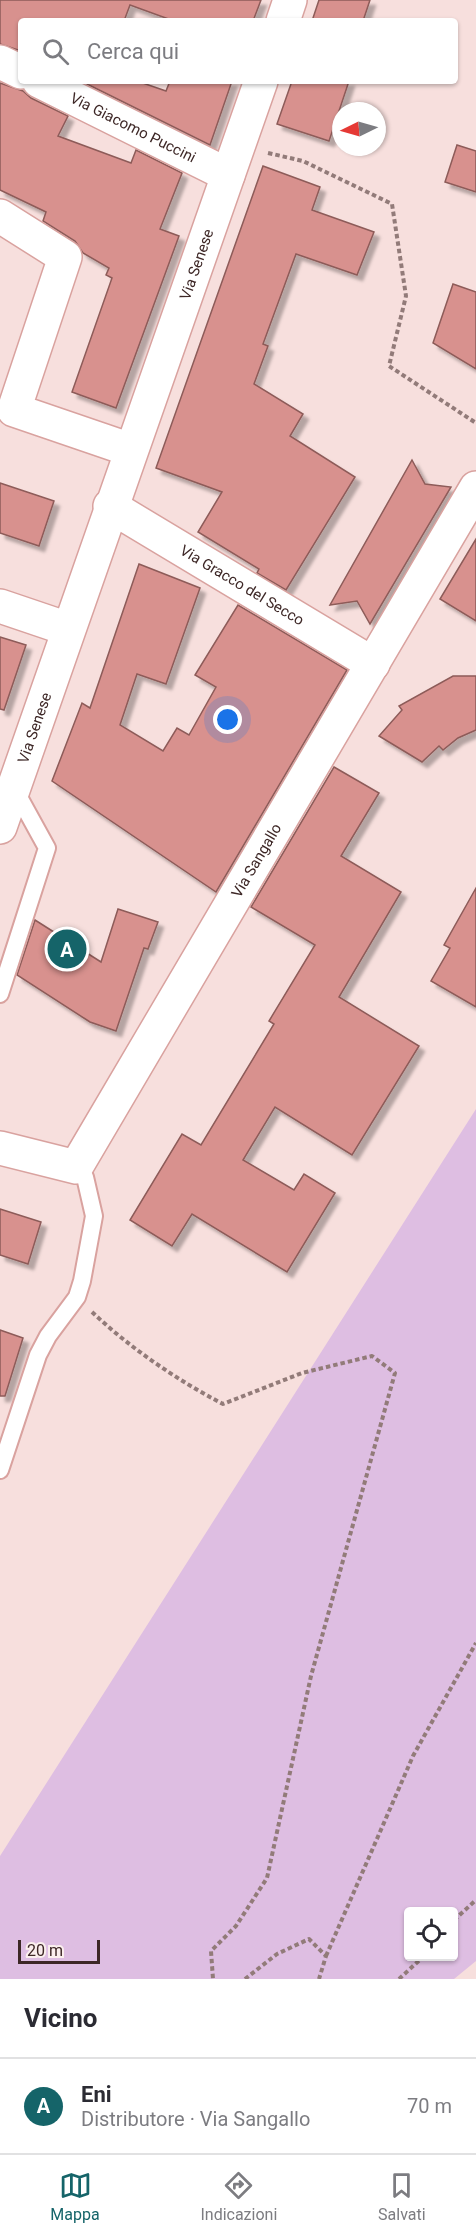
<!DOCTYPE html>
<html lang="it">
<head>
<meta charset="utf-8">
<style>
	:root { --surface:#fff; --page:#f7f7f7; --text:#2b2b33; --muted:#7c7c81; --line:#e1e1e2; --accent:#156469 }
	body { margin:0; font-family:Roboto,sans-serif; background:var(--page); color:var(--text) }
	.controls { position:absolute; right:18px; bottom:18px; display:grid; overflow:hidden; border-radius:6px; box-shadow:0 2px 4px #0004 }
	.controls button { width:54px; height:54px; display:grid; place-items:center; padding:0; border:0; border-bottom:2px solid var(--line); background:var(--surface); color:var(--text); font:30px sans-serif }
	.compass { position:absolute; left:332px; top:102px; width:54px; height:54px; border-radius:50%; background:var(--surface); box-shadow:0 2px 4px #0004; rotate:265deg }
	.scale { position:absolute; left:18px; bottom:15px; width:82px; box-sizing:border-box; padding-left:6px; border:3px solid #3d2726; border-top:0; font-size:16px; line-height:21px; white-space:nowrap; color:#3d2726; -webkit-text-stroke:4px #fbefee; paint-order:stroke }
	.you { position:absolute; left:228px; top:720px; width:21px; height:21px; margin:-15px; border:4px solid #fff; border-radius:50%; background:#1a73e8; box-shadow:0 0 0 9px #1a73e833 }
	.badge { display:grid; place-items:center; width:39px; height:39px; border-radius:50%; background:var(--accent); color:#fff; font-size:20px; font-weight:700 }
	.pin { position:absolute; translate:-50% -50%; border:3px solid #fff; box-shadow:0 2px 6px #0006 }
	.list { margin:0; padding:0; list-style:none }
	h2 { display:flex; justify-content:space-between; align-items:center; height:78px; margin:0; padding:0 24px; font-size:26px }
	h2 small { font-size:20px; font-weight:400; color:var(--muted) }
	.list li { display:grid; grid-template-columns:39px 1fr auto; gap:18px; align-items:center; box-sizing:border-box; height:96px; padding:0 24px; border-top:2px solid var(--line) }
	.list b { display:block; font-size:22px; white-space:nowrap }
	.list p { margin:0; font-size:20px; white-space:nowrap; color:var(--muted) }
	.list em { font-size:20px; font-style:normal; color:var(--muted) }
	.icon { flex:none; width:33px; height:33px; fill:none; stroke:currentColor; stroke-width:2; stroke-linecap:round; stroke-linejoin:round }
	.map { position:relative; flex:none; width:476px; height:1979px; overflow:hidden }
	.search { position:absolute; background:var(--surface); box-shadow:0 2px 4px #0004; left:18px; right:18px; top:18px; height:66px; display:flex; align-items:center; gap:15px; box-sizing:border-box; padding:0 21px; border-radius:6px; color:var(--muted); font-size:22px }
	.sheet { height:174px; background:var(--surface) }
	nav { display:flex; justify-content:space-around; align-items:center; box-sizing:border-box; height:84px; border-top:2px solid var(--line); background:var(--surface); font-size:16px; color:var(--muted) }
	nav a { display:grid; justify-items:center; gap:3px }
	nav .on { color:var(--accent) }
	.map>svg:first-child { display:block }
	.green { fill:#debee2; fill-rule:evenodd }
	.building { fill:#d8918e; stroke:#8d5b59; stroke-width:1.5; filter:url(#shadow) }
	.lines { fill:none; stroke-linecap:round; stroke-linejoin:round }
	.lane-casing { stroke:#d9a29f; stroke-width:20 }
	.street-casing { stroke:#d9a29f; stroke-width:36 }
	.secondary-casing { stroke:#d9a29f; stroke-width:36 }
	.path { stroke:#927b79; stroke-width:4; stroke-dasharray:4.5 3; stroke-linecap:butt }
	.lane { stroke:#fff; stroke-width:16 }
	.street { stroke:#fff; stroke-width:33 }
	.secondary { stroke:#fff; stroke-width:33 }
	.labels { text-anchor:middle; stroke-width:4.5; stroke-linejoin:round; paint-order:stroke }
	.street-label { font-size:15px; fill:#3d2726; stroke:#fbefee }
</style>
</head>
<body>
<div class="map">
<svg width="476" height="1979" viewBox="0 0 476 1979">
	<defs>
		<filter id="shadow"><feDropShadow dx="5.5" dy="5.5" stdDeviation="1.5" flood-color="#0004"/></filter>
	</defs>
	<rect width="100%" height="100%" fill="#f7dfdd"/>
	<!-- green -->
	<path class="green" d="M 476,1109 L 476,1961 L 454,1979 L 0,1979 L 0,1856 ZM 408,1912 L 454,1912 L 454,1956 L 408,1956 Z"/>
	<!-- building -->
	<g class="building">
		<polygon points="0,0 261,0 253,21 174,21 130,5 124,21 21,21 21,51 0,44"/>
		<polygon points="319,0 370,0 363,21 312,21"/>
		<polygon points="81,81 137,81 166,91 170,81 232,81 210,145"/>
		<polygon points="292,81 349,81 329,141 277,124"/>
		<polygon points="0,83 23,91 31,98 68,116 58,136 131,163 136,150 182,173 160,229 179,236 116,408 72,392 112,278 106,275 109,268 83,253 75,241 43,221 46,212 0,190"/>
		<polygon points="457,145 476,151 476,192 445,182"/>
		<polygon points="263,166 320,187 312,210 374,232 357,275 296,254 263,344 268,346 254,384 303,414 290,436 355,477 286,590 257,573 259,569 198,532 222,492 156,468"/>
		<polygon points="453,284 476,292 476,369 433,343"/>
		<polygon points="412,460 425,484 451,487 370,624 357,601 330,605"/>
		<polygon points="0,483 54,501 39,546 0,533"/>
		<polygon points="476,539 476,621 440,599"/>
		<polygon points="139,564 200,588 166,684 137,674 120,725 163,751 177,728 189,735 216,687 195,675 238,605 347,670 216,892 52,781 82,703 90,708"/>
		<polygon points="0,637 26,645 4,710 0,709"/>
		<polygon points="453,676 476,676 476,730 458,738 443,750 439,746 422,762 379,736 402,710 399,706"/>
		<polygon points="334,767 379,793 341,856 401,892 339,997 419,1046 352,1155 275,1107 243,1160 294,1190 304,1174 335,1193 287,1272 192,1214 172,1246 130,1220 182,1134 201,1145 274,1024 269,1021 315,945 251,907"/>
		<polygon points="476,888 476,1007 431,981 450,948 444,945"/>
		<polygon points="118,909 158,922 148,949 144,948 116,1031 90,1022 17,975 35,920 101,962"/>
		<polygon points="0,1209 41,1222 28,1264 0,1255"/>
		<polygon points="0,1330 23,1338 5,1396 0,1396"/>
	</g>
	<g class="lines">
		<defs>
			<g id="lane">
				<polyline points="0,994 47,848 14,788"/>
				<polyline points="0,1470 38,1355 48,1336 77,1297 82,1281 94,1216 85,1177 76,1167"/>
			</g>
			<g id="street">
				<polyline points="0,62 21,72"/>
				<path id="s1" d="M 39,81 L 228,175"/>
				<polyline points="0,216 65,257 14,410 131,450"/>
				<path id="s2" d="M 110,506 L 373,664"/>
				<polyline points="0,606 68,629"/>
				<path id="s3" d="M 0,1148 L 76,1167 L 476,488"/>
			</g>
			<g id="secondary">
				<polyline points="283,21 290,0"/>
				<path id="s4" d="M 0,827 L 261,81"/>
			</g>
		</defs>
		<!-- lane casing -->
		<use href="#lane" class="lane-casing"/>
		<!-- street casing -->
		<use href="#street" class="street-casing"/>
		<!-- secondary casing -->
		<use href="#secondary" class="secondary-casing"/>
		<!-- path -->
		<g class="path">
			<polyline points="268,153 303,161 392,204 406,296 389,366 476,423"/>
			<path d="M 92,1312 C 130,1348 177,1380 223,1404 L 302,1373 L 372,1356 L 395,1373 L 311,1676 L 267,1878 L 236,1926 L 211,1951 L 213,1979"/>
			<polyline points="454,1920 476,1900"/>
			<polyline points="326,1956 413,1756 476,1643"/>
			<polyline points="245,1979 277,1954 309,1939 326,1956 319,1979"/>
			<polyline points="399,1979 424,1956"/>
		</g>
		<!-- lane -->
		<use href="#lane" class="lane"/>
		<!-- street -->
		<use href="#street" class="street"/>
		<!-- secondary -->
		<use href="#secondary" class="secondary"/>
	</g>
	<g class="labels">
		<!-- street labels -->
		<g class="street-label">
			<text dy="5" stroke="none"><textPath href="#s1" startOffset="105">Via Giacomo Puccini</textPath></text>
			<text dy="5" stroke="none"><textPath href="#s4" startOffset="596">Via Senese</textPath></text>
			<text dy="5" stroke="none"><textPath href="#s2" startOffset="154">Via Gracco del Secco</textPath></text>
			<text dy="5" stroke="none"><textPath href="#s4" startOffset="105">Via Senese</textPath></text>
			<text dy="5" stroke="none"><textPath href="#s3" startOffset="434">Via Sangallo</textPath></text>
		</g>
	</g>
</svg>
<div class="controls">
<button><svg class="icon" aria-label="locate" viewBox="0 0 24 24"><circle cx="12" cy="12" r="6"/><path d="M12 2v4M12 18v4M2 12h4M18 12h4"/></svg></button>
</div>
<svg class="compass" viewBox="-18 -18 36 36"><path d="M0-13l5 13h-10z" fill="#e53935"/><path d="M0 13l5-13h-10z" fill="#7c7c81"/></svg>
<div class="scale">20 m</div>
<div class="you"></div>
<div class="pin badge" style="left:67px;top:949px">A</div>
<div class="search"><svg class="icon" aria-label="search" viewBox="0 0 24 24"><circle cx="10" cy="10" r="6"/><path d="M15 15l6 6"/></svg>Cerca qui</div>
</div>
<section class="sheet">
<h2>Vicino<small></small></h2>
<ul class="list">
<li><span class="badge">A</span><div><b>Eni</b><p>Distributore · Via Sangallo</p></div><em>70 m</em></li>
</ul>
</section>
<nav>
<a class="on"><svg class="icon" aria-label="map" viewBox="0 0 24 24"><path d="M3 6l6-2 6 2 6-2v14l-6 2-6-2-6 2zM9 4v14M15 6v14"/></svg>Mappa</a>
<a><svg class="icon" aria-label="directions" viewBox="0 0 24 24"><path d="M12 3l9 9-9 9-9-9zM9 14v-3h6M13 9l2 2-2 2"/></svg>Indicazioni</a>
<a><svg class="icon" aria-label="saved" viewBox="0 0 24 24"><path d="M7 4h10v16l-5-4-5 4z"/></svg>Salvati</a>
</nav>
</body>
</html>
